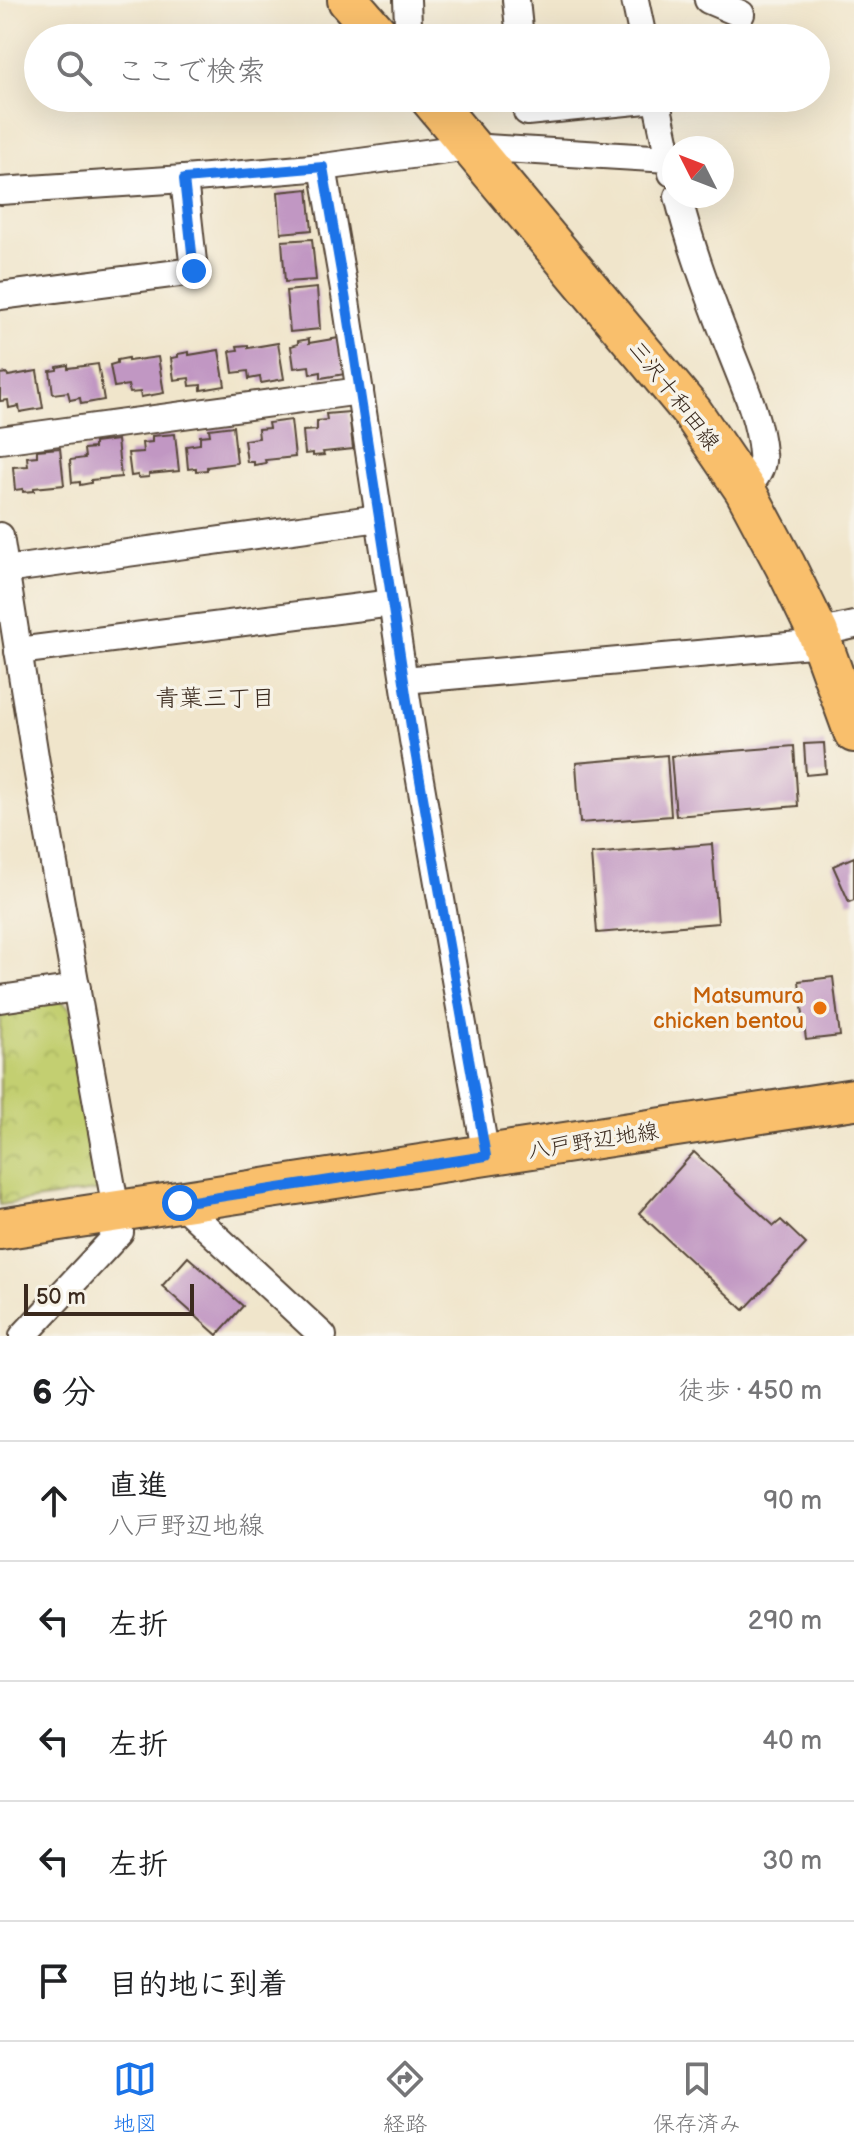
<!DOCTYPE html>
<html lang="ja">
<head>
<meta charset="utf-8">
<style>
	:root { --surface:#fff; --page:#f2f2f2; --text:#202124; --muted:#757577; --line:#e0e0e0; --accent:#1a73e8 }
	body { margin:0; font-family:"Balsamiq Sans","Klee One",sans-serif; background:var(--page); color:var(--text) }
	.compass { position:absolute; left:662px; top:136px; width:72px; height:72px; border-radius:50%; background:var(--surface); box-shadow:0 8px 32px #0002; rotate:312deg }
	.scale { position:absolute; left:24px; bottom:20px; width:170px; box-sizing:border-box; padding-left:8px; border:4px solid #3b2a1e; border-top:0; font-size:22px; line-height:28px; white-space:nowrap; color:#3b2a1e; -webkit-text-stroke:6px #f7f3e8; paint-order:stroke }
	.stop { position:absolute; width:24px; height:24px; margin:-18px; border:6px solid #1a73e8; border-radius:50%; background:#fff }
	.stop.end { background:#1a73e8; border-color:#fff; box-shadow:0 2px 8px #0008 }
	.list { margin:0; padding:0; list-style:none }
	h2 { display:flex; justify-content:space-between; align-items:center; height:104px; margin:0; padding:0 32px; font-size:34px }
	h2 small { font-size:26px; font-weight:400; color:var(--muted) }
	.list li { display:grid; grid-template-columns:52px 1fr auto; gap:24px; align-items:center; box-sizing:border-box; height:120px; padding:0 32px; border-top:2px solid var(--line) }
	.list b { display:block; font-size:30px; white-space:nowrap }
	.list p { margin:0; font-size:26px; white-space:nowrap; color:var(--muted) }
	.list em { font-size:26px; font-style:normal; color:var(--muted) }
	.icon { flex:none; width:44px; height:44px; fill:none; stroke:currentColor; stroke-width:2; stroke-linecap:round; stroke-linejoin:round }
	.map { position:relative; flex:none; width:854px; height:1336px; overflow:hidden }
	.search { position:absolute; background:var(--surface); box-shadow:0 8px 32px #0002; left:24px; right:24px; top:24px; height:88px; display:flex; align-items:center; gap:20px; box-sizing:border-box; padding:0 28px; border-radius:44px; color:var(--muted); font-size:30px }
	.sheet { height:704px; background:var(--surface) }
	nav { display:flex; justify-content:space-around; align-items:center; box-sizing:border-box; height:112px; border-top:2px solid var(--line); background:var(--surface); font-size:22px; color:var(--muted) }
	nav a { display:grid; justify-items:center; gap:4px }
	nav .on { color:var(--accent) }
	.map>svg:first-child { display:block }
	.park { fill:url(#park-crowns); stroke:#7f7c48; stroke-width:2 }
	.building { fill:#c197c3 }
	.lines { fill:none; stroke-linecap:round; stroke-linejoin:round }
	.minor-casing { stroke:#564638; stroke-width:30 }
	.primary-casing { stroke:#564638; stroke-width:44 }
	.minor { stroke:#fff; stroke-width:26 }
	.primary { stroke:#f9bf6c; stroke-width:40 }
	.route { stroke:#1a73e8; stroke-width:10 }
	.food-dot { fill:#e8710a; stroke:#f7f3e8; stroke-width:3 }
	.labels { text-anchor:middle; stroke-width:7; stroke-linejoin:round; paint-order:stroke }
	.street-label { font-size:22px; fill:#3b2a1e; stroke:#f7f3e8 }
	.food-label { font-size:22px; fill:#c56008; stroke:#f7f3e8; text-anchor:end }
	.neighbourhood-label { font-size:24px; fill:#3b2a1e; stroke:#f7f3e8 }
</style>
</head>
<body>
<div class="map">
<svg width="854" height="1336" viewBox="0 0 854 1336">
	<defs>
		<pattern id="park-crowns" width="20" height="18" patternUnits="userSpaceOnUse" patternTransform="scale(2)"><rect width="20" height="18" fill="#c3cf71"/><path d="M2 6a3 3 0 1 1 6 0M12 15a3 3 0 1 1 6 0" fill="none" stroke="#a8b261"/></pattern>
	</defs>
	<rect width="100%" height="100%" fill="#f7f3e8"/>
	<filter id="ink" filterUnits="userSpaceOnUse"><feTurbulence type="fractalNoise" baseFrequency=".0125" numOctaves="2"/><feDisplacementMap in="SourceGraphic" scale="16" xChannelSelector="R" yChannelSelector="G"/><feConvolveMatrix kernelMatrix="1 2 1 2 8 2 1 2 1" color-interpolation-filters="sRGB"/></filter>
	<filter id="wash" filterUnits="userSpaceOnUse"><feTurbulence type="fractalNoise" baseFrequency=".006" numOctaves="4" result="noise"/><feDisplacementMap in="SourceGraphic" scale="32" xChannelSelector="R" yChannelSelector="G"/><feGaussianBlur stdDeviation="1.8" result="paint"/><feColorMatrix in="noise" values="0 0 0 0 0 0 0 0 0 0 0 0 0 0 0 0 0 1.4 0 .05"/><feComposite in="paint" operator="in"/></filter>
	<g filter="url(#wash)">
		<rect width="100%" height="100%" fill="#f0e5cb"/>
		<!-- park -->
		<polygon class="park" points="61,1001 70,1008 101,1190 0,1205 0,1010"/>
		<g id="blocks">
			<!-- building -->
			<g class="building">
				<polygon points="308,189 312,230 281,233 278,192"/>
				<polygon points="312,239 316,280 285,282 282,241"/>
				<polygon points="317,288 320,329 290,332 286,291"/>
				<polygon points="339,338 345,374 321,378 321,372 310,374 309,366 294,368 291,346 298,344 298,341 309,339 309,343"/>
				<polygon points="278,343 284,379 261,383 260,377 249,379 248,371 233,373 230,351 238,350 237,346 248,345 248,348"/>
				<polygon points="219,350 225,386 201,390 201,385 190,386 189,378 174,380 171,358 178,357 178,354 189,352 189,355"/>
				<polygon points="158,357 164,393 141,397 140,392 130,393 128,385 114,387 110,365 117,363 117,360 128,358 128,361"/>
				<polygon points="98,364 104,400 81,404 80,398 70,400 68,392 53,394 50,371 57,370 57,367 68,365 68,368"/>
				<polygon points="37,371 43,408 20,412 19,406 9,408 8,400 0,401 0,374 7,373 8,376"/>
				<polygon points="349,412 353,449 323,452 324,455 313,456 313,453 305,454 303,431 317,430 317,421 327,420 326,414"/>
				<polygon points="291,420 295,457 265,460 266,463 254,465 254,462 247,462 244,440 259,438 258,429 269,428 268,423"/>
				<polygon points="233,426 237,463 207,467 207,470 196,471 196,468 188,469 186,446 200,444 200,436 210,435 209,429"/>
				<polygon points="175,434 179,471 149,474 149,477 138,478 138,475 131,476 128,453 143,452 142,443 152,442 152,436"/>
				<polygon points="117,440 121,477 91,480 91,483 80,485 80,482 72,483 70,460 85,458 84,449 94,448 94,443"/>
				<polygon points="60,448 64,485 34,488 34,491 23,492 23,489 15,490 13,467 28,466 27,457 37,456 37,450"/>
				<polygon points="824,743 826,773 806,775 804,744"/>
				<polygon points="794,746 798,806 676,816 671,756"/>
				<polygon points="667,755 671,816 580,823 576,763"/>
				<polygon points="712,844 718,923 597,933 591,854"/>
				<polygon points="854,857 854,900 849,902 833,866"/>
				<polygon points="833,977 840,1036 806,1040 799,981"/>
				<polygon points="694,1152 774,1226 781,1220 806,1244 744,1310 639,1213"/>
				<polygon points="188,1257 243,1306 217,1335 162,1286"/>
			</g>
		</g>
	</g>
	<g filter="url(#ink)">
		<use href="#blocks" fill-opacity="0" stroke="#564638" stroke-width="2"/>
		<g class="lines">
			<defs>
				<g id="minor">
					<polyline points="516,0 520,38"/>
					<polyline points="635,0 643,38"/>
					<polyline points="708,0 741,14"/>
					<polyline points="401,38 408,24 407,0"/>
					<polyline points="526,98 527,112 656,99"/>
					<polyline points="656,98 672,173"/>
					<polyline points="323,167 346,301 413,740 486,1156"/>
					<polyline points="0,191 184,179 323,167 470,147 669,159"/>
					<path d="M 678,196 C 691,248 710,298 729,347 C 742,381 759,416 762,453 C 764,468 755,479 745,490"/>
					<polyline points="0,296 194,271 184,179"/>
					<polyline points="0,440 360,391"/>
					<polyline points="0,536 37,769 120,1232 23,1336"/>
					<polyline points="5,570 379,518"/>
					<polyline points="818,633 854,625"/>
					<polyline points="18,651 392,603"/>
					<polyline points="404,680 822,643"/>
					<polyline points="0,999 77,988"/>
					<polyline points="180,1203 323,1336"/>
				</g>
				<g id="primary">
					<polyline points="348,0 381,38"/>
					<polyline points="430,98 692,412 745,490 785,565 818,633 854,732"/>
					<polyline points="0,1229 854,1099"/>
				</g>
			</defs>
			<!-- minor casing -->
			<use href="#minor" class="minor-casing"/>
			<!-- primary casing -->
			<use href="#primary" class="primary-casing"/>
			<!-- minor -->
			<use href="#minor" class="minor"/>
			<!-- primary -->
			<use href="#primary" class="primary"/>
		</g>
	</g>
	<g class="lines" filter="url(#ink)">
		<!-- route -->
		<polyline class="route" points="180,1203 486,1156 413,740 346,301 323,167 184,179 194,271"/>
	</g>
	<!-- markers -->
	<circle class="food-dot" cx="820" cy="1008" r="8"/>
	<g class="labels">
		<!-- street labels -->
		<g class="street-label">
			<text transform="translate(675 395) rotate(52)" y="8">三沢十和田線</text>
			<text transform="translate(593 1140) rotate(-9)" y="8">八戸野辺地線</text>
		</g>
		<!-- food labels -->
		<g class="food-label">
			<text x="804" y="1003">Matsumura<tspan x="804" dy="25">chicken bentou</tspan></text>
		</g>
		<!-- neighbourhood labels -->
		<g class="neighbourhood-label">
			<text x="215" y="706">青葉三丁目</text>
		</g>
	</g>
</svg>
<svg class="compass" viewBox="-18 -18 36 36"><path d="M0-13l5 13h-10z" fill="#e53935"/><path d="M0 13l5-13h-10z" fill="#757577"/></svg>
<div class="scale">50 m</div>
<div class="stop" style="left:180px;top:1203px"></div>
<div class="stop end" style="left:194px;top:271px"></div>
<div class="search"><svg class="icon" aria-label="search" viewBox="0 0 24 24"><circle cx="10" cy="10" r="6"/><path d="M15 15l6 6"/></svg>ここで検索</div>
</div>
<section class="sheet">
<h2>6 分<small>徒歩 · 450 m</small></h2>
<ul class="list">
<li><svg class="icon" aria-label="ahead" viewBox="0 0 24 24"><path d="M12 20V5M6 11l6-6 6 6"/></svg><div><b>直進</b><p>八戸野辺地線</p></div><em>90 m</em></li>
<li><svg class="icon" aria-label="left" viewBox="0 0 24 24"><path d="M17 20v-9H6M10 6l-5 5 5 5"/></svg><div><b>左折</b></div><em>290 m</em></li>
<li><svg class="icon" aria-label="left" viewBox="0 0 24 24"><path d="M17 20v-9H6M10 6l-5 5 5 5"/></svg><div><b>左折</b></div><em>40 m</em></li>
<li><svg class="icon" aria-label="left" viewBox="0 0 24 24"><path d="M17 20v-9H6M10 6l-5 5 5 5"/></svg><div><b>左折</b></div><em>30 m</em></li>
<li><svg class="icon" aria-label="arrive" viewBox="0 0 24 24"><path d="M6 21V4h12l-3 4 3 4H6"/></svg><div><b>目的地に到着</b></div></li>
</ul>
</section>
<nav>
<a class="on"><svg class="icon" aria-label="map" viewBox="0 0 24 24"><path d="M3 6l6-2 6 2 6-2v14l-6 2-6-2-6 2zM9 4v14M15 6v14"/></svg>地図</a>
<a><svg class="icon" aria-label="directions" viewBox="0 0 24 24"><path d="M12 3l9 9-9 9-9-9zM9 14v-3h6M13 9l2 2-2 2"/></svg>経路</a>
<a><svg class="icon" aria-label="saved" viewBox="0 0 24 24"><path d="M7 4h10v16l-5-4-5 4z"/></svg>保存済み</a>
</nav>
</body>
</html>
